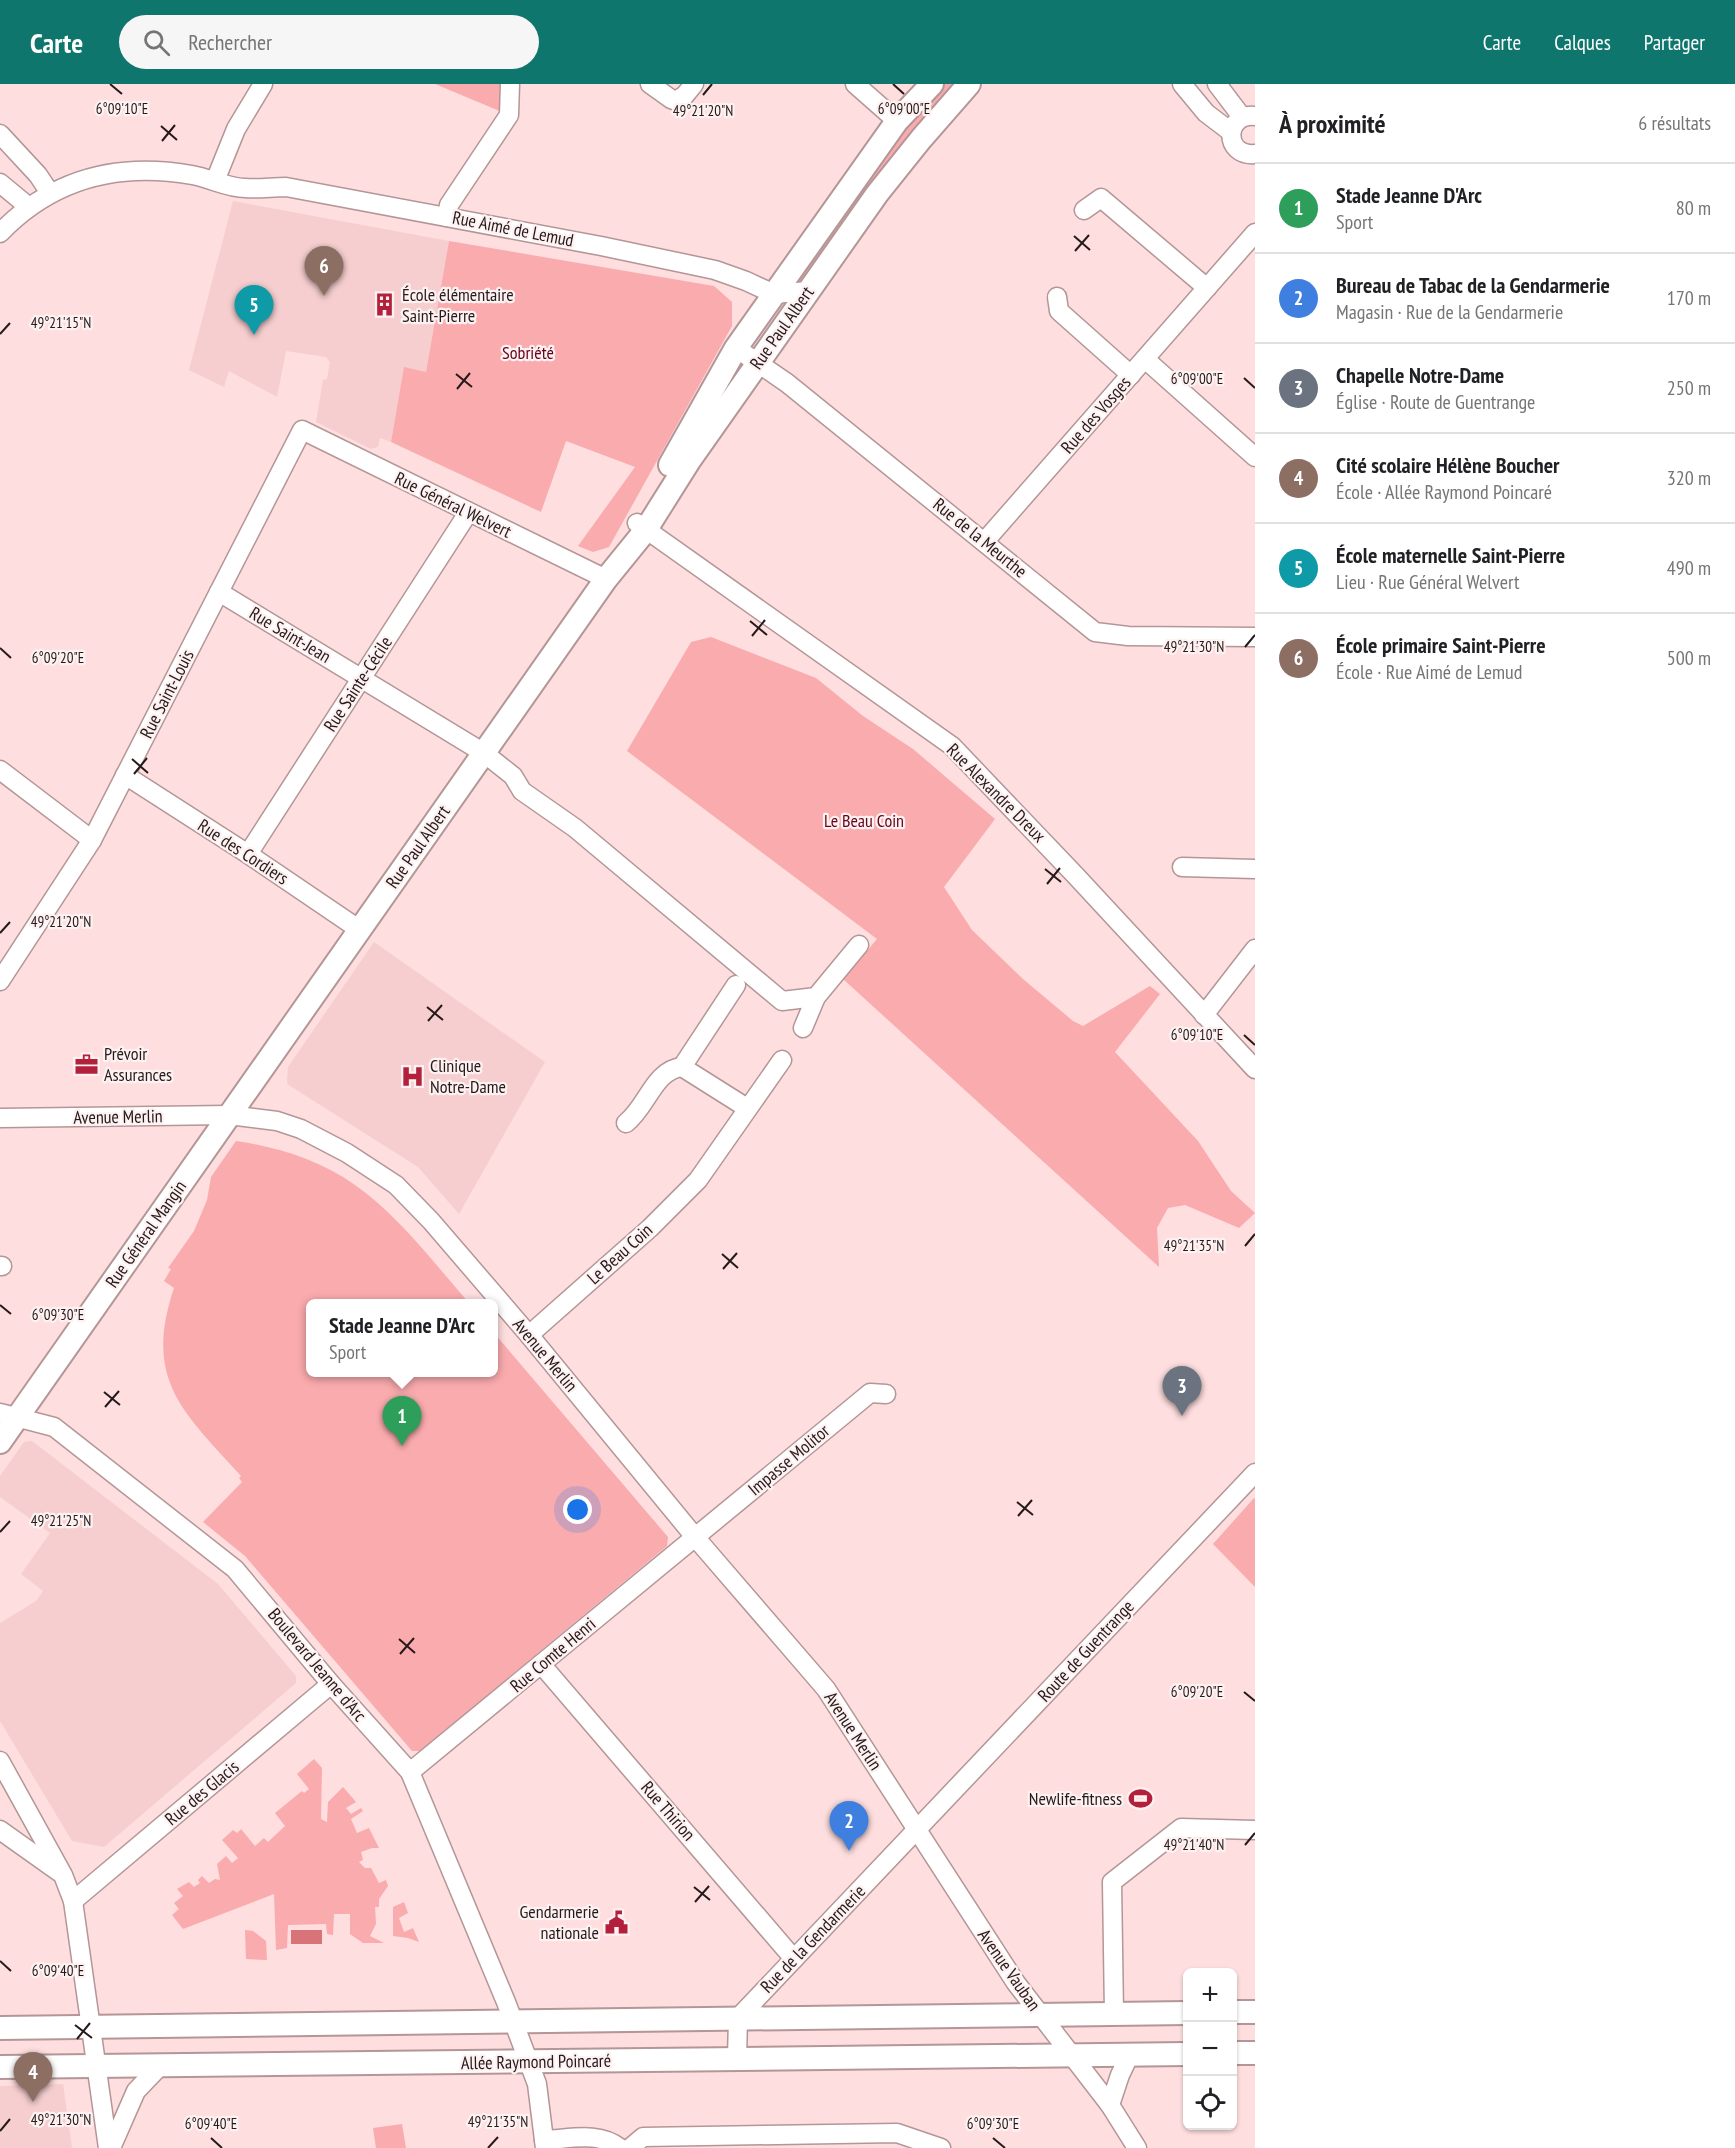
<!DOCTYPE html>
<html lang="fr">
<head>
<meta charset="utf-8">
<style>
	:root { --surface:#fff; --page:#f6f6f6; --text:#202124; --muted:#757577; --line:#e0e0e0; --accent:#0f766e }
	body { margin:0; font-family:"PT Sans Narrow",sans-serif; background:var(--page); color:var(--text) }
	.controls { position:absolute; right:18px; bottom:18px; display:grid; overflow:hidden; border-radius:9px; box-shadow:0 2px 4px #0004 }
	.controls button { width:54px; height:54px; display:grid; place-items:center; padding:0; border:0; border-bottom:2px solid var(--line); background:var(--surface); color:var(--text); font:30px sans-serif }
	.you { position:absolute; left:578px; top:1426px; width:21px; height:21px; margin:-15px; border:4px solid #fff; border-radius:50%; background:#1a73e8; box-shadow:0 0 0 9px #1a73e833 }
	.badge { display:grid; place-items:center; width:39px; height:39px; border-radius:50%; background:var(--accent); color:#fff; font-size:20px; font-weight:700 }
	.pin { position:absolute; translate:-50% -50px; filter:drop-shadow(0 2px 3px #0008) }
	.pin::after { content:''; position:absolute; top:32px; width:21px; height:18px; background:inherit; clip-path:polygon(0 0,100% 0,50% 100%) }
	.popup { position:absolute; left:306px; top:1215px; width:192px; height:78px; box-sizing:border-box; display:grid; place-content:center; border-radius:9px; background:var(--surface); filter:drop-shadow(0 2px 4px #0005); font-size:20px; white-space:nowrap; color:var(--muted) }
	.popup b { font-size:22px; color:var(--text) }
	.popup::after { content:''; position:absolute; left:50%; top:100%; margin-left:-12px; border:12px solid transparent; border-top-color:var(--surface) }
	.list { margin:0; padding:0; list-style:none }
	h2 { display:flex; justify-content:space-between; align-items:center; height:78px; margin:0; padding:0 24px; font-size:26px }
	h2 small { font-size:20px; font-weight:400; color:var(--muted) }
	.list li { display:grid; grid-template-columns:39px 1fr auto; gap:18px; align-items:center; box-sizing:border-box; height:90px; padding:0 24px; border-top:2px solid var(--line) }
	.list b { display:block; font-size:22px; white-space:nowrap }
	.list p { margin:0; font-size:20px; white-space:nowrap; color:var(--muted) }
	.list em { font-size:20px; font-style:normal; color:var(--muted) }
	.icon { flex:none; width:33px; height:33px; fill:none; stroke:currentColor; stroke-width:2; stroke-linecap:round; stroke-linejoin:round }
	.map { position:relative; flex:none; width:1255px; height:2064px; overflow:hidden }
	header { display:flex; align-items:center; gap:36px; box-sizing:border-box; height:84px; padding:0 30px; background:var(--accent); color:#fff }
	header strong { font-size:28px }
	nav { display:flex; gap:33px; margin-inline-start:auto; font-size:21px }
	.search { width:420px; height:54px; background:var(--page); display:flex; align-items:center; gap:15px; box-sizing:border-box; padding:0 21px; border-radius:33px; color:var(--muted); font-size:22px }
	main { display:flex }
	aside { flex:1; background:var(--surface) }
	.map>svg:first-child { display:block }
	.built { fill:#f6cecf }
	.green { fill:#faabae }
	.water { fill:#d87379 }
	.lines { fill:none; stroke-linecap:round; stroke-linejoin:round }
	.minor-casing { stroke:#b49697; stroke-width:21 }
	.major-casing { stroke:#b49697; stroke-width:26 }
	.minor { stroke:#fff; stroke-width:18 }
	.major { stroke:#fff; stroke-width:22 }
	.ticks { fill:none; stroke:#251a1a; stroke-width:2 }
	.labels { text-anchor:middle; stroke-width:4.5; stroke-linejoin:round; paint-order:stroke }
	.street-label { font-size:18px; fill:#251a1a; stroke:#fef1f1 }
	.poi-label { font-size:18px; fill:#251a1a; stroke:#fef1f1; text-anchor:start }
	.park-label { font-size:18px; fill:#64031a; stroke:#fef1f1 }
	.ticks-label { font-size:15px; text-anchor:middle; fill:#251a1a; stroke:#fef1f1; stroke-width:4.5; stroke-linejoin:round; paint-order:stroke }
</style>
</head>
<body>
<header>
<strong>Carte</strong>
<div class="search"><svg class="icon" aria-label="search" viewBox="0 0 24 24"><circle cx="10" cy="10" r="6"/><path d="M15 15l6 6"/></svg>Rechercher</div>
<nav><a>Carte</a><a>Calques</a><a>Partager</a></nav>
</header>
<main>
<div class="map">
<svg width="1255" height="2064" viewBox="0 0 1255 2064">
	<rect width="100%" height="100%" fill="#fedede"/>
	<!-- built -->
	<g class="built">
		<polygon points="233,117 449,157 426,288 404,284 391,358 380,354 378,363 371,365 316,338 323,296 327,295 330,278 326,273 286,267 277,313 229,287 224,303 189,286"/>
		<polygon points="374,858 545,978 459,1130 418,1083 287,1000 288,983"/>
		<polygon points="32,1357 218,1500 296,1592 296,1599 104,1763 72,1757 0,1637 0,1539 36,1517 43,1507 21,1490 50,1449 0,1413 0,1392 24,1358"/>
		<polygon points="63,2000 72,2064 0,2064 0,2002"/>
	</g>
	<!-- green -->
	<g class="green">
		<polygon points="435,0 502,0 501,17 502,28"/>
		<polygon points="941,0 958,0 799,201 795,196 907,39"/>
		<polygon points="449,157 714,202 732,218 732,242 609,463 593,468 578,462 635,383 566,357 541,428 391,358 404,283 426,288"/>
		<polygon points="711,553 816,594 863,632 913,665 995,735 944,803 972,846 1023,895 1073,937 1083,942 1150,902 1160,910 1115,968 1198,1057 1231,1107 1255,1129 1239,1144 1185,1121 1168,1124 1157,1144 1159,1183 843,895 877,855 627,667 691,558"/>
		<path d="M 236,1057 C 277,1063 320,1076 355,1101 C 400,1133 433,1178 469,1219 L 310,1220 L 310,1288 L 494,1288 L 494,1249 L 668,1453 L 667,1462 L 420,1667 L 412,1667 L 245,1472 L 203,1438 L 242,1398 L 239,1394 L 241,1392 C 183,1328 143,1296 174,1204 L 164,1197 L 171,1185 L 168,1184 L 194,1147 L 207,1116 L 211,1093 Z"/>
		<polygon points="1254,1414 1255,1415 1255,1503 1213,1460"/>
		<polygon points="314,1675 322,1684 321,1735 327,1738 328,1718 343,1703 356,1718 346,1724 351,1730 361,1724 363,1727 351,1735 357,1749 369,1744 379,1764 372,1764 361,1768 363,1776 359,1778 365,1784 371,1784 379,1799 386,1796 388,1802 379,1815 379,1823 375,1823 376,1840 370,1852 384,1859 363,1859 350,1850 350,1830 334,1830 333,1851 327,1850 326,1840 288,1841 287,1864 276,1866 274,1810 183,1845 172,1831 179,1825 174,1819 183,1812 177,1805 189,1798 194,1803 200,1799 198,1796 202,1792 209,1799 215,1795 220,1796 217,1780 226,1772 232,1779 238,1774 222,1756 233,1746 237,1749 241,1745 255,1762 264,1754 268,1758 285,1742 275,1729 302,1707 304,1709 309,1705 297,1690"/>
		<polygon points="404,1818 408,1829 399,1834 404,1848 413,1844 419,1858 408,1854 393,1852 393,1823"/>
		<polygon points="245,1846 253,1847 266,1857 267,1876 246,1875"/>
		<polygon points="402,2040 406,2064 376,2064 373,2044"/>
	</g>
	<!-- water -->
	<rect class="water" x="291" y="1846" width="31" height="14"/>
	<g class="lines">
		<defs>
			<g id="minor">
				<polyline points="650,0 671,15 676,17 685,11 694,0"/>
				<polyline points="855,0 897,37"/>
				<polyline points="1182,0 1206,29 1231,48"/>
				<polyline points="1217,0 1242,33"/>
				<path d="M 1255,32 C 1224,29 1223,73 1255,70"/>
				<polyline points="0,50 38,91 50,109"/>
				<polyline points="215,97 236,45 263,0"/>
				<polyline points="0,99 29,123"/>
				<polyline points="1084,126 1101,114 1207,204"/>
				<polyline points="447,133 449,121 509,31 510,0"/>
				<path d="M 0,149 C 53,94 118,78 192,91 C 210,94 227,104 245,104 C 259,105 272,103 286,103 L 601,162 L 715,186 L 746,197 L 774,210 L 808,207"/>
				<polyline points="1057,213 1059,227 1131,291"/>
				<polyline points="736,264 787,299 1095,548 1128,552 1255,553"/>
				<polyline points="1145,275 1255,373"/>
				<polyline points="637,439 952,662 1076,792 1255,985"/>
				<polyline points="984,458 1255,149"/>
				<polyline points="219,508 484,669 513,692 522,707 575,744 782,917 816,913 859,861"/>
				<polyline points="0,686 92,756"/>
				<polyline points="125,691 248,770 360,846"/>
				<polyline points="248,770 468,429"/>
				<polyline points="1182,783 1255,785"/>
				<polyline points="0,897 92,756 302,346 606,495"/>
				<polyline points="736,901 682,983 747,1024"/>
				<polyline points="1204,931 1255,865"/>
				<polyline points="803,944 816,913"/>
				<polyline points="0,1034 229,1031 277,1037 301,1045 347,1069 396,1101 431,1137 529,1251 695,1453 826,1605 1016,1899 1110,2021 1137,2064"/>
				<path d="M 626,1039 C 647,1023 654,986 682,983"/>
				<polyline points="0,1182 2,1182"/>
				<polyline points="529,1251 650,1144 698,1096 782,976"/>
				<polyline points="0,1329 54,1343 235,1485 331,1600 410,1688 506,1918 537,2000 545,2064"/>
				<polyline points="541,1580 794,1875"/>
				<polyline points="0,1677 63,1791 73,1817 108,2064"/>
				<polyline points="410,1688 870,1309 886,1310"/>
				<polyline points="0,1746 59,1788"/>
				<polyline points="73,1817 331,1600"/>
				<polyline points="1114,1930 1112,1798 1181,1744 1255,1746"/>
				<polyline points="737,1975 738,1934 1255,1389"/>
				<polyline points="1110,2021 1120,1991 1130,1970"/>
				<path d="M 544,2056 C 570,2055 599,2047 620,2064"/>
				<polyline points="111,2064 136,2007 160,1982"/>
				<polyline points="630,2064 643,2053 897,2049 941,2064"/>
			</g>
			<g id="major">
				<polyline points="670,381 736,264 897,37 932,0"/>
				<polyline points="0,1358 606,495 645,447 689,377 877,110 921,55 969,0"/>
				<polyline points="1232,1928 1255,1928"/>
				<polyline points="0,1944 1188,1929"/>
				<polyline points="1232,1969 1255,1969"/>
				<polyline points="0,1983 1188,1970"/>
			</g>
		</defs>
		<!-- minor casing -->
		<use href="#minor" class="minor-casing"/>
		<!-- major casing -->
		<use href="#major" class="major-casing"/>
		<!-- minor -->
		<use href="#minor" class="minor"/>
		<!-- major -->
		<use href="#major" class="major"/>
	</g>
	<!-- ticks -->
	<path class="ticks" d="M 110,0 L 122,10M 893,0 L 904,10M 703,11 L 712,0M 161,42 L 177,56M 162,57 L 175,41M 1074,152 L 1090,166M 1075,167 L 1089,151M 0,250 L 10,239M 456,290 L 472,303M 1244,294 L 1255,304M 457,305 L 470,289M 750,537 L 767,551M 752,552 L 765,536M 1245,563 L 1255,551M 0,564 L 11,574M 132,675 L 148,689M 134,690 L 147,674M 1045,785 L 1061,798M 1047,800 L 1060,784M 0,849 L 10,838M 427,923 L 443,936M 428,937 L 442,921M 1244,951 L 1255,961M 1245,1162 L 1255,1150M 722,1170 L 738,1184M 723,1185 L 737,1169M 0,1221 L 11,1230M 104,1308 L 120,1321M 105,1323 L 119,1307M 1017,1418 L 1033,1431M 1018,1432 L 1032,1416M 0,1448 L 10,1437M 399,1555 L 415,1569M 400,1570 L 414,1554M 1244,1608 L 1255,1617M 1245,1761 L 1255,1749M 694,1803 L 710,1816M 695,1818 L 709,1802M 0,1877 L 11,1887M 75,1941 L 92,1954M 77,1955 L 90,1939M 0,2047 L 10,2035M 211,2054 L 222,2064M 993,2054 L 1005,2064M 488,2064 L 498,2053"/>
	<!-- icons -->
	<defs>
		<symbol id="building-bare" viewBox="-9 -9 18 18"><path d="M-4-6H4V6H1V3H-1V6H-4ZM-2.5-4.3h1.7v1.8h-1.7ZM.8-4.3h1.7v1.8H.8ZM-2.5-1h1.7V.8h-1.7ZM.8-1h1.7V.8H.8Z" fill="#b3203c" stroke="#fef1f1" stroke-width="2.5" paint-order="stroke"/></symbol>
		<symbol id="office-bare" viewBox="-9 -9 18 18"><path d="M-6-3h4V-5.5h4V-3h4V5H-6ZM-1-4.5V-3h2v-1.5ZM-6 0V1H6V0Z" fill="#b3203c" stroke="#fef1f1" stroke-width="2.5" paint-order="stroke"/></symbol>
		<symbol id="hospital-bare" viewBox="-9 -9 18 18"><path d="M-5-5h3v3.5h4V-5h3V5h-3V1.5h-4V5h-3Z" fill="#b3203c" stroke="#fef1f1" stroke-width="2.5" paint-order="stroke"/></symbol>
		<symbol id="stadium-bare" viewBox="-9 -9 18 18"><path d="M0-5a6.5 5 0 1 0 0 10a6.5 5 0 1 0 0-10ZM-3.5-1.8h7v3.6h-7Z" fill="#b3203c" stroke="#fef1f1" stroke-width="2.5" paint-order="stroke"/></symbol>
		<symbol id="civic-bare" viewBox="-9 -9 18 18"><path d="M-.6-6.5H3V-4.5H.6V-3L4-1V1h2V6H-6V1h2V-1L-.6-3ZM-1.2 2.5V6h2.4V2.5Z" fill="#b3203c" stroke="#fef1f1" stroke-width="2.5" paint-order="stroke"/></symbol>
	</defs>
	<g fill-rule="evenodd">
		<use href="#building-bare" x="368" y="204" width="33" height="33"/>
		<use href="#office-bare" x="70" y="964" width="33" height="33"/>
		<use href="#hospital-bare" x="396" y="976" width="33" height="33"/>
		<use href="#stadium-bare" x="1124" y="1698" width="33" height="33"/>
		<use href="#civic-bare" x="600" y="1822" width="33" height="33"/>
	</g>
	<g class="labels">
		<!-- street labels -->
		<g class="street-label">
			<text transform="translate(513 145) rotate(11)" y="6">Rue Aimé de Lemud</text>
			<text transform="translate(782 244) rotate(-55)" y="6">Rue Paul Albert</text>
			<text transform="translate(1096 331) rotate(-49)" y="6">Rue des Vosges</text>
			<text transform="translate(453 421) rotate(26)" y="6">Rue Général Welvert</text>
			<text transform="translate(980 454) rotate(39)" y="6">Rue de la Meurthe</text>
			<text transform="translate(290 551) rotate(31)" y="6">Rue Saint-Jean</text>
			<text transform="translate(358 600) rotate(-57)" y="6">Rue Sainte-Cécile</text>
			<text transform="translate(167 610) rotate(-63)" y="6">Rue Saint-Louis</text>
			<text transform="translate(996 709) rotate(45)" y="6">Rue Alexandre Dreux</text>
			<text transform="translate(418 763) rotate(-55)" y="6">Rue Paul Albert</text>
			<text transform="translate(243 768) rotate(33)" y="6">Rue des Cordiers</text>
			<text transform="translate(118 1033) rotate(-1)" y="6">Avenue Merlin</text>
			<text transform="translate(146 1150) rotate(-55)" y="6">Rue Général Mangin</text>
			<text transform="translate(620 1170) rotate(-42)" y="6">Le Beau Coin</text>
			<text transform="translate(545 1271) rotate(50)" y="6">Avenue Merlin</text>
			<text transform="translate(789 1376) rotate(-40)" y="6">Impasse Molitor</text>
			<text transform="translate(1086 1567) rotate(-47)" y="6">Route de Guentrange</text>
			<text transform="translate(553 1571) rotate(-40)" y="6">Rue Comte Henri</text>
			<text transform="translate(317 1581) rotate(50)" y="6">Boulevard Jeanne d'Arc</text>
			<text transform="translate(853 1647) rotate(57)" y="6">Avenue Merlin</text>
			<text transform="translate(202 1709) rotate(-40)" y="6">Rue des Glacis</text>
			<text transform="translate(668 1727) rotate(49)" y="6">Rue Thirion</text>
			<text transform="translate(813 1855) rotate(-46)" y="6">Rue de la Gendarmerie</text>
			<text transform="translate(1009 1886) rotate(55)" y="6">Avenue Vauban</text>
			<text transform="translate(536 1978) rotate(-1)" y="6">Allée Raymond Poincaré</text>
		</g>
		<!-- poi labels -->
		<g class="poi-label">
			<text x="402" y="217">École élémentaire<tspan x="402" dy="21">Saint-Pierre</tspan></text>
			<text x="104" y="976">Prévoir<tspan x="104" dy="21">Assurances</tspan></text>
			<text x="430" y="988">Clinique<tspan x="430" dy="21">Notre-Dame</tspan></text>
			<text x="1122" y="1721" text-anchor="end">Newlife-fitness</text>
			<text x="599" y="1834" text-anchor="end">Gendarmerie<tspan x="599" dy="21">nationale</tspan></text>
		</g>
		<!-- park labels -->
		<g class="park-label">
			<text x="528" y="275">Sobriété</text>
			<text x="864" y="743">Le Beau Coin</text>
		</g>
	</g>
	<g class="ticks-label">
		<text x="122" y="30">6°09'10"E</text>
		<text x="904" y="30">6°09'00"E</text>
		<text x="703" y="32">49°21'20"N</text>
		<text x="61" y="244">49°21'15"N</text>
		<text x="1197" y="300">6°09'00"E</text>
		<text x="1194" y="568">49°21'30"N</text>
		<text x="58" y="579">6°09'20"E</text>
		<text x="61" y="843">49°21'20"N</text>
		<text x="1197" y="956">6°09'10"E</text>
		<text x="1194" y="1167">49°21'35"N</text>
		<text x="58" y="1236">6°09'30"E</text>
		<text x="61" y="1442">49°21'25"N</text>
		<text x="1197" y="1613">6°09'20"E</text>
		<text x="1194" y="1766">49°21'40"N</text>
		<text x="58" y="1892">6°09'40"E</text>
		<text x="61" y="2041">49°21'30"N</text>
		<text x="498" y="2043">49°21'35"N</text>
		<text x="211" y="2045">6°09'40"E</text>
		<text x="993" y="2045">6°09'30"E</text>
	</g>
</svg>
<div class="controls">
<button>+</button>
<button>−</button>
<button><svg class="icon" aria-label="locate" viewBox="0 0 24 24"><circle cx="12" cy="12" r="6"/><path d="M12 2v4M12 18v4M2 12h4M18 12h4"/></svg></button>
</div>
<div class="you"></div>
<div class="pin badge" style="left:402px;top:1362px;background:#2e9e5b">1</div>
<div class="popup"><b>Stade Jeanne D'Arc</b>Sport</div>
<div class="pin badge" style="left:849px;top:1767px;background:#3f7fe0">2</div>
<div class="pin badge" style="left:1182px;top:1332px;background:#6b7280">3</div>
<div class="pin badge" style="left:33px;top:2018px;background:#8d6e63">4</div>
<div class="pin badge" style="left:254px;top:251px;background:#0f9aa8">5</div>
<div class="pin badge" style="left:324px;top:212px;background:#8d6e63">6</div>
</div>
<aside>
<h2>À proximité<small>6 résultats</small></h2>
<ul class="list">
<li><span class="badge" style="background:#2e9e5b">1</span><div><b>Stade Jeanne D'Arc</b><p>Sport</p></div><em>80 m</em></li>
<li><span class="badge" style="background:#3f7fe0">2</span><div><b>Bureau de Tabac de la Gendarmerie</b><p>Magasin · Rue de la Gendarmerie</p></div><em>170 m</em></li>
<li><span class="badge" style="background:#6b7280">3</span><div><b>Chapelle Notre-Dame</b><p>Église · Route de Guentrange</p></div><em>250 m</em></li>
<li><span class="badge" style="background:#8d6e63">4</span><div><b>Cité scolaire Hélène Boucher</b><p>École · Allée Raymond Poincaré</p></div><em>320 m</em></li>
<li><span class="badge" style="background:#0f9aa8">5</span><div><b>École maternelle Saint-Pierre</b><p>Lieu · Rue Général Welvert</p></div><em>490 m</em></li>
<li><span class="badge" style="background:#8d6e63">6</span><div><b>École primaire Saint-Pierre</b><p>École · Rue Aimé de Lemud</p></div><em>500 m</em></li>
</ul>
</aside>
</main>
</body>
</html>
